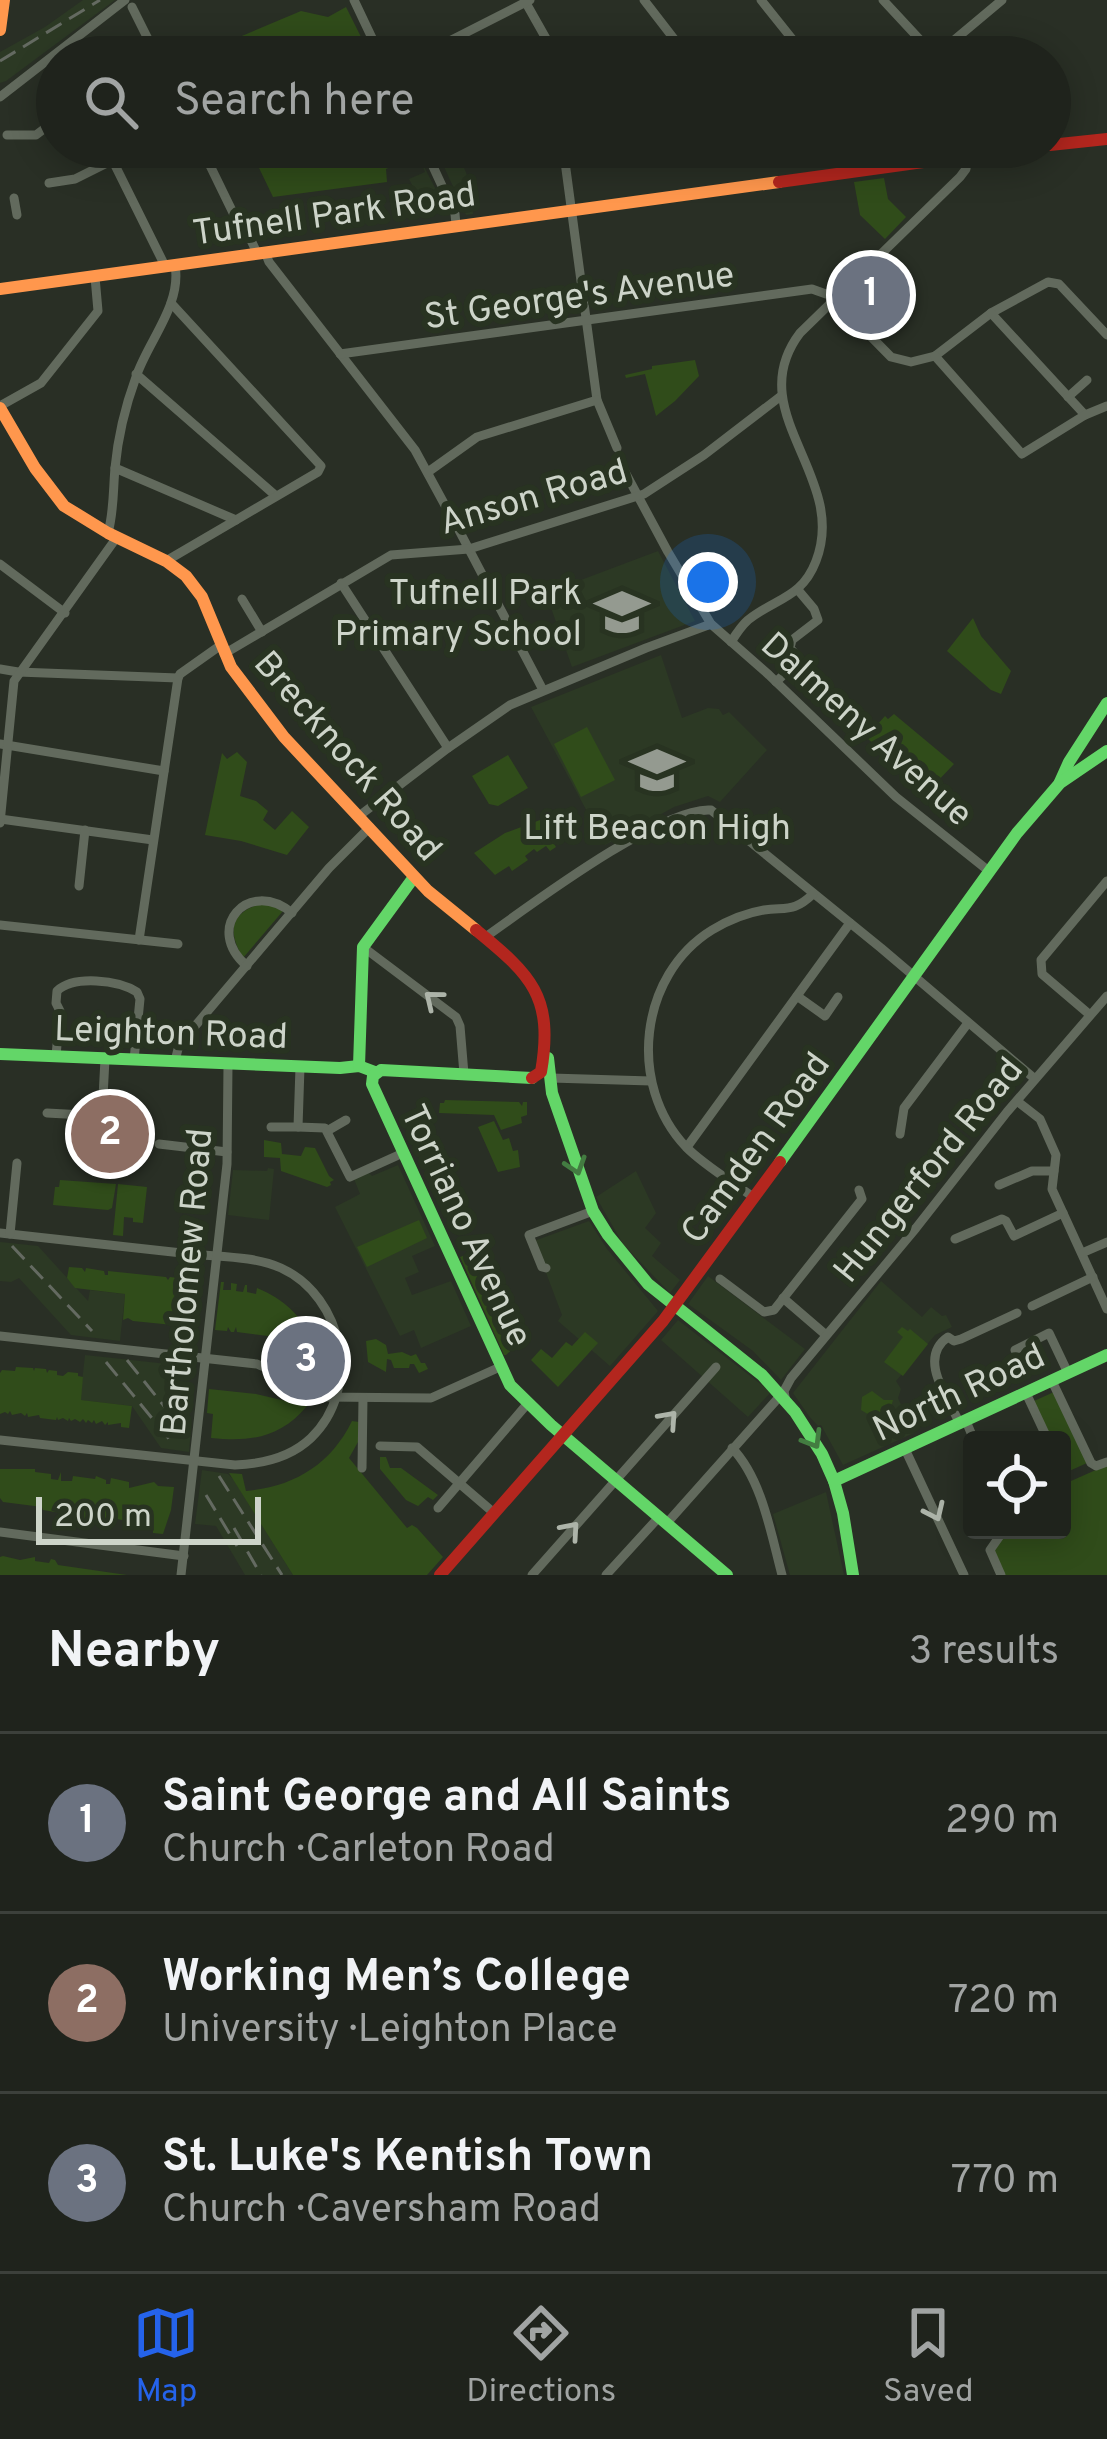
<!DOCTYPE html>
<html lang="en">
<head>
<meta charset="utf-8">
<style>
	:root { --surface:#1f231c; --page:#272b25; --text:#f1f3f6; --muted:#a1a4a3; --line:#3c403b; --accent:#2563eb }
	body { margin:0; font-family:Overpass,sans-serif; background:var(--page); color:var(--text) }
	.controls { position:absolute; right:36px; bottom:36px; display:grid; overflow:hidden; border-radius:12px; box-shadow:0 6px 30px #0003 }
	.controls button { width:108px; height:108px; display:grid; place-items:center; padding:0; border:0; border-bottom:3px solid var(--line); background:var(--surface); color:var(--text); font:60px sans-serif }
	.scale { position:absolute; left:36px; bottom:30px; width:225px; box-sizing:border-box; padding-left:12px; border:6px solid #cdd4c9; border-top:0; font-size:33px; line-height:42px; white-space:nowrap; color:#cdd4c9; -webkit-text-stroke:9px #283321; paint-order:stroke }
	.you { position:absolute; left:708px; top:582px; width:42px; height:42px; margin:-30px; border:9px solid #fff; border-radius:50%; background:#1a73e8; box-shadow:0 0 0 18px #1a73e833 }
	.badge { display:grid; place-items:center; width:78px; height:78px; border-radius:50%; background:var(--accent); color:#fff; font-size:39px; font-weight:700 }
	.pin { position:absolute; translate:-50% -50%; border:6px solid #fff; box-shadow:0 3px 12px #0006 }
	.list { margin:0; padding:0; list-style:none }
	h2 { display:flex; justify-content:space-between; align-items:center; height:156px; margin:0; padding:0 48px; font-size:51px }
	h2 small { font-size:39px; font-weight:400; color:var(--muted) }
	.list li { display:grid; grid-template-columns:78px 1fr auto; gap:36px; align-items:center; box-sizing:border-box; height:180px; padding:0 48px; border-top:3px solid var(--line) }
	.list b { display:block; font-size:45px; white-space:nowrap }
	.list p { margin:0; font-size:39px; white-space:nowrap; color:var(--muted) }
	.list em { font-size:39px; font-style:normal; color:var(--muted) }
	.icon { flex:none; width:66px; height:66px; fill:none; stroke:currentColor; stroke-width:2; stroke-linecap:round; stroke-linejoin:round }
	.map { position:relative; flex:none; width:1107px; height:1575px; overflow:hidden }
	.search { position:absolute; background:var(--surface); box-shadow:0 6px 30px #0003; left:36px; right:36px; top:36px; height:132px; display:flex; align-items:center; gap:30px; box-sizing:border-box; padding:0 42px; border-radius:66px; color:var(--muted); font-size:45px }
	.sheet { height:696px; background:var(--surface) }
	nav { display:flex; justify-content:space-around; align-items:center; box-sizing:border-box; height:168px; border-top:3px solid var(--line); background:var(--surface); font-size:33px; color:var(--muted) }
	nav a { display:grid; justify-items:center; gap:6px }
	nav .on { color:var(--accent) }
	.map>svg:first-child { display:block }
	.built { fill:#2c3924 }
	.green { fill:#304c1a }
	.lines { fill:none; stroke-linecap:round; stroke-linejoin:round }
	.street { stroke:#626a5d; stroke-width:9 }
	.fast { stroke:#63d668; stroke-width:12 }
	.slow { stroke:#ff974d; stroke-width:12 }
	.jam { stroke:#b3261e; stroke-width:12 }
	.rail { stroke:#646a61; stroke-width:3; stroke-dasharray:18 9; stroke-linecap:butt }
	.oneway { stroke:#adb4a9 }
	.oneway2 { stroke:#437c41 }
	.labels { text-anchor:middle; stroke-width:12; stroke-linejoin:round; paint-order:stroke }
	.street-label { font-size:36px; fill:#cdd4c9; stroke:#283321 }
	.poi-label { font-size:36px; fill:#cdd4c9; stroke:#283321; text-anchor:end }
</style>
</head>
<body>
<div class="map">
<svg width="1107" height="1575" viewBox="0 0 1107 1575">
	<rect width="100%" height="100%" fill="#292f25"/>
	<!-- built -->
	<g class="built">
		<polygon points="83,0 115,0 6,81 0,83 0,52 45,27"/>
		<polygon points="435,147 456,147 472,188 473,214 466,215"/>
		<polygon points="418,155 447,211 395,219 390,197 409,195 413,187 409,179 425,172"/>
		<polygon points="658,551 695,621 572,667 550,605 554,602 549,592"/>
		<polygon points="661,655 682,718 708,708 719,709 723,715 729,712 767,750 720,802 708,796 674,807 605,845 531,707"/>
		<polygon points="398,1165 435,1246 412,1256 419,1272 405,1278 412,1295 451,1281 471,1326 421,1348 414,1330 400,1336 335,1207 360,1194 354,1179 368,1172 372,1176"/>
		<polygon points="268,1168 274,1169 269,1220 228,1215 233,1170 267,1171"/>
		<polygon points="636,1171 656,1213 645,1228 661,1243 652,1256 680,1280 670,1293 623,1244 596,1197"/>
		<polygon points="589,1221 607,1249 658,1311 610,1366 558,1321 562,1315 534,1241"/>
		<polygon points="0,1242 38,1246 88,1301 90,1290 125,1294 120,1341 71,1335 19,1278 11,1282 0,1281"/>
		<polygon points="708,1276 805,1349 781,1380 753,1351 688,1304"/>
		<polygon points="881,1281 922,1317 931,1307 942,1316 946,1315 952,1327 935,1335 896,1381 901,1389 898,1398 914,1433 843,1465 821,1425 818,1426 809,1416 793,1393"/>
		<polygon points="678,1320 771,1392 748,1417 661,1340"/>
		<polygon points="85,1355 177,1365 173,1403 191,1428 189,1452 161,1448 132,1406 80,1400"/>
		<polygon points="202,1470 228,1474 234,1480 293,1575 245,1575 216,1526 195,1524"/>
		<polygon points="826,1492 844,1575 790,1575 773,1514"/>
	</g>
	<!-- green -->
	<g class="green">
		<polygon points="346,7 371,57 206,57 204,52 301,11 328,17"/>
		<polygon points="249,147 414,147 418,155 386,169 387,182 273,197"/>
		<polygon points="884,178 888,199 906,217 885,239 860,215 854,182"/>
		<polygon points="695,360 699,376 675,401 656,416 645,374 626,378 625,375 652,369 652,366"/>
		<polygon points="973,618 981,636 1011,671 1001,694 991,690 947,651"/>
		<polygon points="894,714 954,764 932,787 934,790 930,794 867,738 878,729 876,726 885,716 888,719"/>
		<polygon points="587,727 615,780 581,797 554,744"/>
		<polygon points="237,752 247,762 240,796 256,801 268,811 263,820 275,830 292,811 309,827 287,855 241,841 205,835 222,753 227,759"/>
		<polygon points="508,755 528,788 498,806 489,804 472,776"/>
		<polygon points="540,820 556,847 550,851 546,846 537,852 534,849 525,856 528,860 512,871 509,866 495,875 474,853 505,833"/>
		<path d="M 257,905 L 270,905 L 283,911 L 243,958 C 230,935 227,916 257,905 Z"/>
		<polygon points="445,1100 519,1102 522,1106 523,1102 527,1102 527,1115 521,1117 522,1123 501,1130 494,1115 439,1113 440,1103 444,1103"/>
		<polygon points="494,1121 503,1140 509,1138 513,1151 518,1150 520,1167 498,1172 478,1127"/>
		<polygon points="264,1140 281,1143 282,1154 301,1156 305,1147 315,1148 329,1176 334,1180 330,1182 331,1185 327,1187 281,1171 280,1158 264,1157"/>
		<polygon points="60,1180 116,1184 112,1208 108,1210 53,1205 55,1187 59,1187"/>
		<polygon points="118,1184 147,1187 143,1223 133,1222 133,1218 124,1217 123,1236 113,1235"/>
		<polygon points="419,1220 427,1238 367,1267 357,1247"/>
		<polygon points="478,1251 497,1291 492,1293 489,1289 482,1293 501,1333 505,1332 509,1340 517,1345 506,1355 504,1355 460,1257"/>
		<polygon points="69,1267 82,1268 85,1272 86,1268 104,1271 105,1275 108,1275 108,1271 166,1277 168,1280 170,1277 178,1278 179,1280 190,1280 190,1283 201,1281 195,1328 178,1326 178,1322 174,1321 173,1325 133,1321 128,1318 123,1320 125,1294 75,1288 67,1278"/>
		<path d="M 221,1282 L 224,1282 L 223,1290 L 231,1290 L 231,1283 L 237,1284 L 236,1291 L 243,1292 L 245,1285 L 247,1285 L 247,1292 L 256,1294 L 257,1288 C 285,1300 300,1314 313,1342 L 285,1349 L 283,1342 L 276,1339 L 277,1335 L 274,1334 L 268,1336 L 237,1332 L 236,1327 L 234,1332 L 231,1332 L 228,1327 L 227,1331 L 215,1330 Z"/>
		<polygon points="902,1327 908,1331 910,1329 928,1344 903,1376 884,1362 903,1337 897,1332"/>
		<polygon points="585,1332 598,1343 558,1387 531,1360 541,1349 552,1358 566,1342 572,1346"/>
		<polygon points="376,1339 386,1345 388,1354 402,1352 411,1356 416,1354 421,1363 425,1363 428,1369 419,1373 414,1364 410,1364 409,1368 394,1368 391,1360 387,1359 386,1372 368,1362 366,1341"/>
		<polygon points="16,1367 33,1368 34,1371 35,1368 46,1369 47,1373 49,1370 57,1371 57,1375 63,1376 68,1372 78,1373 78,1376 83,1377 81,1400 132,1406 129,1428 121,1427 121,1423 108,1425 108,1422 105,1425 102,1421 96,1424 94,1420 92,1423 88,1420 86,1423 83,1419 80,1422 75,1419 71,1421 69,1418 68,1421 63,1418 58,1420 57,1417 56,1420 40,1418 39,1415 28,1417 27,1413 25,1416 21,1413 12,1415 10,1411 8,1414 5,1412 0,1414 0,1373 2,1370 15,1371"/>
		<path d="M 209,1389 L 256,1394 L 307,1406 C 280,1438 251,1442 211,1438 L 213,1414 L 207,1413 Z"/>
		<path d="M 872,1391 L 884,1400 L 893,1400 L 890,1411 L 897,1426 C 896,1433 889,1436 882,1438 L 873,1432 L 871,1416 L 861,1410 L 862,1397 Z"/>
		<polygon points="1054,1392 1087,1463 1067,1472 1062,1461 1062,1440 1052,1440 1034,1401"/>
		<path d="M 352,1421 L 359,1422 L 358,1442 L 349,1458 L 407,1528 L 412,1525 L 417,1528 L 443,1557 L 427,1575 L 293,1575 L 229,1473 L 242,1474 L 246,1491 C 292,1487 330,1466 352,1421 Z"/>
		<polygon points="380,1457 386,1457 390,1468 401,1468 438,1495 433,1500 428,1497 418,1506 406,1500 380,1469"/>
		<polygon points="1107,1465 1107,1575 1005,1575 994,1551 1007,1530 1062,1530 1062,1485"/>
		<polygon points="0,1469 35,1469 35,1472 51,1474 51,1479 58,1480 61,1472 61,1481 72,1481 73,1476 95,1479 96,1476 106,1480 106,1484 110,1484 111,1478 129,1482 129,1488 154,1482 158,1486 174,1487 171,1510 163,1534 153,1533 153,1519 145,1518 144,1528 131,1519 127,1521 117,1519 116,1522 96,1521 96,1517 86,1514 85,1520 77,1519 77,1515 61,1517 61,1513 43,1510 42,1507 3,1502 0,1498"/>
		<polygon points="3,1556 20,1560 35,1557 35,1561 49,1563 51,1559 55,1560 58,1565 127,1575 0,1575 0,1557"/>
	</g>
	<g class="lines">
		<!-- street -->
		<g class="street">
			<polyline points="354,0 381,57"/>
			<polyline points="644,0 688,57"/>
			<polyline points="761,0 793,40 796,57"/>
			<polyline points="883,0 935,56"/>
			<polyline points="526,3 548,42 550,57"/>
			<polyline points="132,7 157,57"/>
			<polyline points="418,57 530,0"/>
			<polyline points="934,57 1002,0"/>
			<polyline points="0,97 125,0"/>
			<polyline points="7,135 36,135 57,119"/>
			<polyline points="106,147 165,266"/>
			<polyline points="201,147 238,223 250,238 257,253"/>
			<polyline points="424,147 455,214 456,225"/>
			<polyline points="563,147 597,400 617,448"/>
			<polyline points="49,183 75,179 113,160"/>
			<polyline points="14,198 17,215"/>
			<polyline points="265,252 269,262 415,450 447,509"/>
			<polyline points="835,300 891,357 911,362 935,356 991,313 1048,282 1059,284 1107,335"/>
			<polyline points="991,313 1085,415"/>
			<polyline points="340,354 812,289 826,294"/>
			<polyline points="935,356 1022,454 1085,415 1107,406"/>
			<polyline points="136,374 276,496"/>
			<polyline points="1068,397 1087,380"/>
			<polyline points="0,406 41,383 98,311 95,277"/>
			<polyline points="618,459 668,552 711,624 769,675 896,797 990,872"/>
			<polyline points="115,468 236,520"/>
			<polyline points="428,472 477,437 597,400"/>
			<polyline points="452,517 543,690"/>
			<path d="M 108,533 C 114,511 113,490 115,468 C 118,436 125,407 136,377 C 148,341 182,305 175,265"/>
			<polyline points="166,561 318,472 321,466 171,303"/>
			<polyline points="0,564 65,613"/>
			<polyline points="341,583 448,748"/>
			<polyline points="242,599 262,632"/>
			<path d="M 731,642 C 736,634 741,626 748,620 C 776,598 802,598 816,561 C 849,476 740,412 800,333 L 960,177 L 966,169 L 968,154"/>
			<polyline points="224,654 391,555 469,549 644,494 704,455 781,396"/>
			<polyline points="0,669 18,672 178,678 180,674 221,645"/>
			<polyline points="776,682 800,659 790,648 792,640 818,620 814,609 798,590"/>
			<polyline points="0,744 164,771"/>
			<polyline points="359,816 448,748 510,705 646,648 711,624"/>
			<polyline points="0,819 153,840"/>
			<polyline points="0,823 14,681 117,537"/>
			<polyline points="79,886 85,830"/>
			<polyline points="0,925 178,944"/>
			<path d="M 484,938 C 528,907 662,806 711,810 L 881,948 L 1035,1079"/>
			<polyline points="139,940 178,678"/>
			<polyline points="363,947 456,1017 460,1026 464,1074"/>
			<path d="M 247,966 C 203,929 248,877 292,913"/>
			<polyline points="797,996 825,1016 838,997"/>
			<polyline points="1090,1015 1042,974 1041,960 1107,881"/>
			<path d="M 56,1056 L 60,1011 L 56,1003 L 57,991 C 74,975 118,980 137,992 L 140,999 L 134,1060"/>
			<polyline points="175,1061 179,1045 329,868 370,827"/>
			<polyline points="300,1067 298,1127 325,1128 350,1177 403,1153"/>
			<polyline points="551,1078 651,1081"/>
			<polyline points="1017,1101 1040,1119 1056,1155 1052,1189 1107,1309"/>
			<polyline points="47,1113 102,1116 105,1059"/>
			<polyline points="271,1127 298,1127"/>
			<polyline points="327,1131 346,1120"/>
			<polyline points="900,1134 904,1108 968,1023"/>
			<polyline points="159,1144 227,1152"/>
			<polyline points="687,1147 850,923"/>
			<polyline points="999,1185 1032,1171 1054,1171"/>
			<path d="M 753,1197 C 731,1181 705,1166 686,1147 C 627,1085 639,975 712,930 C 727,921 746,913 764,910 C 788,907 794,912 813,894"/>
			<path d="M 0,1233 C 64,1240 127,1247 191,1254 C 220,1257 254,1256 281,1268 C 344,1297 362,1389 311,1438 C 291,1457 262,1464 235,1465 L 0,1440"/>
			<polyline points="10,1234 17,1163"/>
			<polyline points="955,1239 1002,1219 1006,1221 1014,1236 1063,1213"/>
			<polyline points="1082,1253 1107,1242"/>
			<polyline points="546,1268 542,1267 529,1235 593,1211"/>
			<polyline points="720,1279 764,1312 774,1310 862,1199 859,1190"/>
			<polyline points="783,1298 826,1335"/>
			<polyline points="1032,1306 1093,1277"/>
			<polyline points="0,1336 257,1364 270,1370 289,1392 324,1397 431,1398 500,1367"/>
			<polyline points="1015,1350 1049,1333 1068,1373"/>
			<polyline points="1052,1381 1091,1463 1096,1466 1107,1462"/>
			<polyline points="1026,1393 1048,1440"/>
			<polyline points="786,1402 784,1391 791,1378 916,1228 1007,1112 1107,996"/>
			<polyline points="966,1421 974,1440"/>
			<path d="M 960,1424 C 948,1398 917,1358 948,1337 L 954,1341 L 961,1339 L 1017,1313"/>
			<polyline points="380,1446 417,1447 494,1513"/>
			<path d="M 732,1448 C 762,1479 771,1534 782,1575"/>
			<polyline points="905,1449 964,1575"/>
			<polyline points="362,1468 363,1398"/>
			<polyline points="1062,1470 1066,1478 1062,1482"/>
			<polyline points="438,1508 528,1403"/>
			<polyline points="667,1523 780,1396"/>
			<polyline points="0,1532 184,1556"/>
			<polyline points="181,1575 227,1164 228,1065"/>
			<polyline points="532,1575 716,1367"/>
			<polyline points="606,1575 659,1517"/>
			<polyline points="1001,1575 990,1550 1004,1530"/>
		</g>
		<!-- fast -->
		<g class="fast">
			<polyline points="1060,782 1069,762 1107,703"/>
			<polyline points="0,1054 340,1068 359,1066 375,1072"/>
			<polyline points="548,1058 552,1093 593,1211 608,1235 648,1284 762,1375 795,1412 822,1454 834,1481 843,1513 853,1575"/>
			<polyline points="359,1066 363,947 414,877"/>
			<polyline points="532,1078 381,1070 373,1076 372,1084 510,1385 551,1425 727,1575"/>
			<polyline points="780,1162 1017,833 1060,783 1107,751"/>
			<polyline points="834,1481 1107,1355"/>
		</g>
		<!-- slow -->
		<g class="slow">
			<polyline points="0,30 4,0"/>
			<polyline points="0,289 779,182"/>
			<polyline points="0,408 35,468 64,506 108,533 166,561 186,576 202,597 231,667 284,737 428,891 476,930"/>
		</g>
		<!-- jam -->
		<g class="jam">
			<polyline points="1050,145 1107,139"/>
			<polyline points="779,182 1033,147"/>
			<path d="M 476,930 C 531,975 554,996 541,1072 L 532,1078"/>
			<polyline points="440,1575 663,1321 780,1162"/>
		</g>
		<!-- rail -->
		<g class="rail">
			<polyline points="0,61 100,0"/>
			<polyline points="12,1246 92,1331"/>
			<polyline points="127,1360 176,1421"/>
			<polyline points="106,1362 174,1445"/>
			<polyline points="219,1476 282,1575"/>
			<polyline points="206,1495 237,1546"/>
			<polyline points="234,1528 261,1575"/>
		</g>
	</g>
	<!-- one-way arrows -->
	<defs><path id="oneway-chevron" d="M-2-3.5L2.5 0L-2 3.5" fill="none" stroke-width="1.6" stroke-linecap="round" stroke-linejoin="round" transform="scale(3)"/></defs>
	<g class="oneway">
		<use href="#oneway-chevron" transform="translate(433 999) rotate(-141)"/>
		<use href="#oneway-chevron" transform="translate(669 1419) rotate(-48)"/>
		<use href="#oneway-chevron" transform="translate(935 1512) rotate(65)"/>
		<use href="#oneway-chevron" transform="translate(571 1530) rotate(-49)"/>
	</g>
	<g class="oneway2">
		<use href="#oneway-chevron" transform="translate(576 1166) rotate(72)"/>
		<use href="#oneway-chevron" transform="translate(813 1440) rotate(59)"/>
	</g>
	<!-- icons -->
	<defs>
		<symbol id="school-bare" viewBox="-9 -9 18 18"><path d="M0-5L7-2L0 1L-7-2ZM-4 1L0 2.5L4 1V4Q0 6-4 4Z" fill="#949a90" stroke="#283321" stroke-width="2.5" paint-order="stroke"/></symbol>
	</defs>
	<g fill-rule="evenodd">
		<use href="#school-bare" x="584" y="574" width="76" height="76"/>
		<use href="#school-bare" x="619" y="732" width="76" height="76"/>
	</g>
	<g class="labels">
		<!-- street labels -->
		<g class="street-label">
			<text transform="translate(334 212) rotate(-8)" y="13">Tufnell Park Road</text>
			<text transform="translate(579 294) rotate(-8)" y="13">St George's Avenue</text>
			<text transform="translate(533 495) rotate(-16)" y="13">Anson Road</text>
			<text transform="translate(868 728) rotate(42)" y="13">Dalmeny Avenue</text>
			<text transform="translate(349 755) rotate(49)" y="13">Brecknock Road</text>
			<text transform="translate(171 1031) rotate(2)" y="13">Leighton Road</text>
			<text transform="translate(754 1147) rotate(-54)" y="13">Camden Road</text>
			<text transform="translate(927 1169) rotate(-51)" y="13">Hungerford Road</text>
			<text transform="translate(468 1225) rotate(65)" y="13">Torriano Avenue</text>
			<text transform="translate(185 1282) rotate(-85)" y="13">Bartholomew Road</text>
			<text transform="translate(958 1391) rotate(-25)" y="13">North Road</text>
		</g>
		<!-- poi labels -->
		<g class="poi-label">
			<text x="582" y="604">Tufnell Park<tspan x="582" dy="41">Primary School</tspan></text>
			<text x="657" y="839" text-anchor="middle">Lift Beacon High</text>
		</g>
	</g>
</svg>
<div class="controls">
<button><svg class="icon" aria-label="locate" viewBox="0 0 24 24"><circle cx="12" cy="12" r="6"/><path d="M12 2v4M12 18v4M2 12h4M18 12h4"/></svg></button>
</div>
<div class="scale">200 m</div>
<div class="you"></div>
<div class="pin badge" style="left:871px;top:295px;background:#6b7280">1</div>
<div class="pin badge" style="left:110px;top:1134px;background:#8d6e63">2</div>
<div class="pin badge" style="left:306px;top:1361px;background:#6b7280">3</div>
<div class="search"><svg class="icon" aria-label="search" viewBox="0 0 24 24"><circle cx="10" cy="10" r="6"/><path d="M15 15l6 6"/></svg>Search here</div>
</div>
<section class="sheet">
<h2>Nearby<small>3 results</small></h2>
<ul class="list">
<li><span class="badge" style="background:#6b7280">1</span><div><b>Saint George and All Saints</b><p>Church · Carleton Road</p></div><em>290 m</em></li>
<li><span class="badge" style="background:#8d6e63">2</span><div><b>Working Men’s College</b><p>University · Leighton Place</p></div><em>720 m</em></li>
<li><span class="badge" style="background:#6b7280">3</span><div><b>St. Luke's Kentish Town</b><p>Church · Caversham Road</p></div><em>770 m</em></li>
</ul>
</section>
<nav>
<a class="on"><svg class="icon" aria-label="map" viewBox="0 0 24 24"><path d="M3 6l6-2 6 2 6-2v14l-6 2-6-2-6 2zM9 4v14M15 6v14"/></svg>Map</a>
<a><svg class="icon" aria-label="directions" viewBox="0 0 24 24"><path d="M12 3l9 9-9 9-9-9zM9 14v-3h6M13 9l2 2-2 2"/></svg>Directions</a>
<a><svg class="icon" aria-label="saved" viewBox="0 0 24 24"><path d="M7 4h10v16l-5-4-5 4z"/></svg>Saved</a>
</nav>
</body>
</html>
